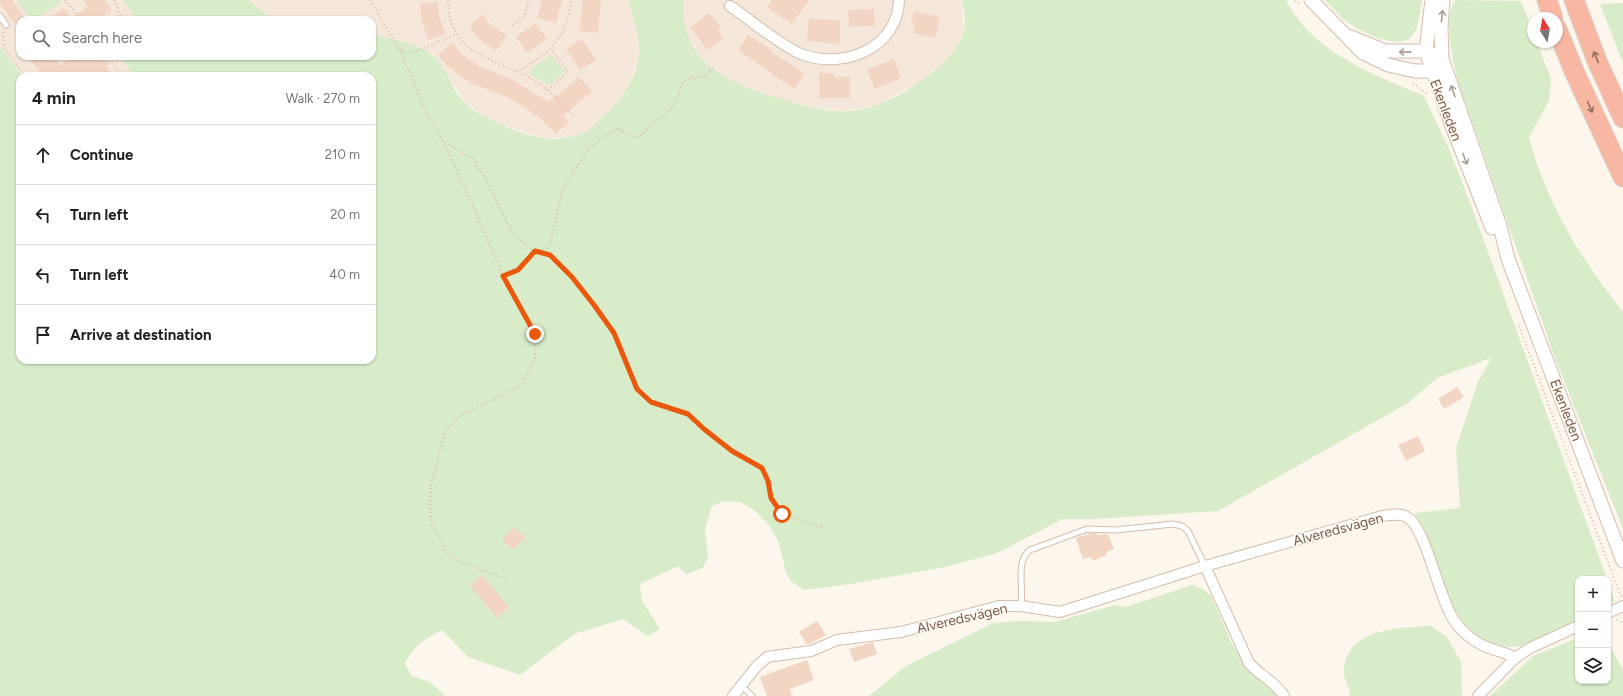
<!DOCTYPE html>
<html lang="en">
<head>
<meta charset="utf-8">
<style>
	:root { --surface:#fff; --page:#f6f6f6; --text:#222; --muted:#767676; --line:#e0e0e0 }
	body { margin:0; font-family:Figtree,sans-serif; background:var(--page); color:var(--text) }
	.controls { position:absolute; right:12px; bottom:12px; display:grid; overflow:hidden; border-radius:8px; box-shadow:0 1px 3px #0004 }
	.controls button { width:36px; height:36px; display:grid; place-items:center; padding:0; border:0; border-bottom:1px solid var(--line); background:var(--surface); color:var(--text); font:20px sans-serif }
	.compass { position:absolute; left:1527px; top:12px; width:36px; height:36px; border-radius:50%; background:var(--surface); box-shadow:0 1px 3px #0004; rotate:349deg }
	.stop { position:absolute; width:12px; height:12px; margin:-9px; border:3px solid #ea580c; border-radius:50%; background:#fff }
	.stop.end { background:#ea580c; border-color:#fff; box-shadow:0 1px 4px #0008 }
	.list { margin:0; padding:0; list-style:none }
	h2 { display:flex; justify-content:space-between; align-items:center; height:52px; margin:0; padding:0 16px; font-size:17px }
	h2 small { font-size:13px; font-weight:400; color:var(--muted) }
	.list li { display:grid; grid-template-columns:26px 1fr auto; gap:12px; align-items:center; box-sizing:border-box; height:60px; padding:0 16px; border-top:1px solid var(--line) }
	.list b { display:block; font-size:15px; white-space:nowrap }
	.list em { font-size:13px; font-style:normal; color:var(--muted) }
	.icon { flex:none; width:22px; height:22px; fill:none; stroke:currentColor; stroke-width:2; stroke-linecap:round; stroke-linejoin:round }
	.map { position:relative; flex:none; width:1623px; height:696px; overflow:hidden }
	.search { position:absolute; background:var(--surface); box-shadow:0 1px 3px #0004; left:16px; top:16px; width:360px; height:44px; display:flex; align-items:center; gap:10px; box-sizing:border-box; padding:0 14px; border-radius:12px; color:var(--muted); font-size:15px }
	.panel { position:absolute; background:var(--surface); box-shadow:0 1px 3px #0004; left:16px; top:72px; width:360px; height:292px; border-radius:12px }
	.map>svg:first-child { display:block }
	.residential { fill:#f5e8da }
	.green { fill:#d8ecc9 }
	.building { fill:#f3d5c3 }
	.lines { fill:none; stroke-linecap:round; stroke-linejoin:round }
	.service-casing { stroke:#d1beb0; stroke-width:7 }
	.minor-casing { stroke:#d1beb0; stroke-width:12 }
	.tertiary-casing { stroke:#d1beb0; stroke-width:15 }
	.motorway-casing { stroke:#dad1cd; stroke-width:21 }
	.path { stroke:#d9b8a5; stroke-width:2; stroke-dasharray:1 3; stroke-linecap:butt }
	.service { stroke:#fff; stroke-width:5 }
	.minor { stroke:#fff; stroke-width:10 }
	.tertiary { stroke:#fff; stroke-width:13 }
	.motorway { stroke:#f7b7a3; stroke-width:19 }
	.oneway { stroke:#af9d94 }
	.oneway2 { stroke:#936e5e }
	.route { stroke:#ea580c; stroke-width:5 }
	.labels { text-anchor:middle; stroke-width:3; stroke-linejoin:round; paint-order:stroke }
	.street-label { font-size:14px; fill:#7a5c4d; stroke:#fffaf3 }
</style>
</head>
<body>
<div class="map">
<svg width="1623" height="696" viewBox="0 0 1623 696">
	<rect width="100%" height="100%" fill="#fdf6ec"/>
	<!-- residential -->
	<g class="residential">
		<polygon points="0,0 123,0 132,13 133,20 20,20 20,56 120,56 134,76 20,76 0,89"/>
		<polygon points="249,0 629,0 637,36 639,50 637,62 626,91 616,105 593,128 580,134 563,138 544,138 505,126 487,118 465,102 434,56 418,47 372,34 372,20 273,20"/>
		<polygon points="684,0 961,0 964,29 958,44 945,62 925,79 875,106 841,111 810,107 774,97 728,80 709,67 696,52 686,34 682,16"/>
	</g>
	<!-- green -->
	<g class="green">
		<polygon points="16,0 58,0 61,2 35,20 31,20"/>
		<polygon points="123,0 249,0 273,20 133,20 132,13"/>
		<path d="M 629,0 L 684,0 C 677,62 731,85 782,99 C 801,105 821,111 841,111 C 851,111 867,109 877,105 C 907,93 955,64 964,30 C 966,22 964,8 961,0 L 1286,0 C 1291,8 1295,16 1301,23 C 1332,60 1382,78 1424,96 L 1450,151 L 1472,208 L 1607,579 L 1578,579 L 1578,619 L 1528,644 L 1516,647 L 1500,646 L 1482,640 L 1467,627 L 1455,611 L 1415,513 L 1460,508 L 1456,447 L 1477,384 L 1491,358 L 1437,378 L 1408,403 L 1218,511 L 1094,519 L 1063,519 L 997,553 L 945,567 L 845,585 L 804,590 L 792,582 L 786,573 L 779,543 L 769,525 L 754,510 L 740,502 L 724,501 L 712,506 L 705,529 L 708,557 L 703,568 L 686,574 L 678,566 L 640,584 L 642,601 L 660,629 L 648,636 L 623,619 L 574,634 L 520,675 L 468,657 L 442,630 C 424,640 414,644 405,664 L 412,676 L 430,682 L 445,696 L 0,696 L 0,46 L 22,76 L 20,76 L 20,360 L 372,360 L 372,76 L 134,76 L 120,56 L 372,56 L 372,34 C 391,40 419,42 434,57 C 448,69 451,89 464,102 C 481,118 521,135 544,138 C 555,140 570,138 580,134 C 592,130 597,121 606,114 C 623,98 638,75 639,51 C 639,34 632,16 629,0 Z"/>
		<path d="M 1325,0 L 1422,0 C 1420,10 1419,28 1412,36 C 1398,52 1356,30 1342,18 C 1336,12 1331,6 1325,0 Z"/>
		<path d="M 1456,0 L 1521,1 L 1533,32 L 1533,42 L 1537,42 L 1551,79 L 1549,101 L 1529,137 C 1545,201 1582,261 1623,312 L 1623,529 L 1555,358 L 1457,79 C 1453,58 1442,18 1456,0 Z"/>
		<polygon points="1623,3 1623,63 1600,4"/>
		<polygon points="551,55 565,71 549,85 529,74 530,70"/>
		<polygon points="1608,582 1615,601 1608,605"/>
		<polygon points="1192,585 1203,589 1211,596 1232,644 1251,671 1268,683 1279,696 869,696 906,666 993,623 1023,621 1055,622 1115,605 1126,607"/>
		<path d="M 1431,626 L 1447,637 L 1461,662 L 1462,696 L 1350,696 C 1351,687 1344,681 1344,673 C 1345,628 1397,628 1431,626 Z"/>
		<polygon points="1578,638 1578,681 1608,681 1608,642 1623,670 1623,696 1490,696 1533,656"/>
	</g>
	<!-- building -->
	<g class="building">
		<polygon points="0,0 12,0 27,20 20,20 20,31 0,4"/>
		<polygon points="83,0 105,0 112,10 98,20 46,20 64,8 71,18 88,7"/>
		<polygon points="542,0 562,0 556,23 537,18"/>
		<polygon points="583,0 601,0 598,33 579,31"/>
		<polygon points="772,0 809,0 792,24 767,7"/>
		<polygon points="438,2 439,17 446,34 429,40 421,20 420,3"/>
		<polygon points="874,9 875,26 849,27 848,10"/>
		<polygon points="914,11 940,17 935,38 913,33 915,23 911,22"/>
		<polygon points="709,13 721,27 717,30 723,38 708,50 690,28"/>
		<polygon points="483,14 490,24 507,36 496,51 479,39 470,26"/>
		<polygon points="809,18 841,21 839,44 807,41"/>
		<polygon points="535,23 547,39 527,53 516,37"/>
		<polygon points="748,35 772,50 771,52 805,73 795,89 772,75 773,74 738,50"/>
		<polygon points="582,39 596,60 580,70 566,49"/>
		<polygon points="452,43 462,54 479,66 511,79 549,102 579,77 592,91 563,116 569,122 556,134 543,121 526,108 507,97 471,83 447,66 438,55"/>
		<polygon points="28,56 53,56 60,65 73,56 103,56 109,64 106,67 113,76 43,76"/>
		<polygon points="894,59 901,78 875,89 867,70"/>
		<polygon points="819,73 834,73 834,77 850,77 850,98 819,98"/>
		<polygon points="1457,387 1464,397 1444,409 1438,399"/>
		<polygon points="1418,436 1425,451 1406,461 1398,445"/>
		<polygon points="514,527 525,538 513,550 502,539"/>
		<polygon points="1091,533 1097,533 1098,535 1108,534 1114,549 1106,552 1107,555 1092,561 1091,557 1083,559 1076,538"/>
		<polygon points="482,575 509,607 497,618 470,585"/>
		<polygon points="817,621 826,635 807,645 799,632"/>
		<polygon points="873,642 877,654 854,662 849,649"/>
		<polygon points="807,660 814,680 790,689 792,696 767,696 760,677"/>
	</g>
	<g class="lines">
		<defs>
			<g id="service">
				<polyline points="0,16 6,25"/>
				<path d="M 1021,606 C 1024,589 1015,561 1030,550 L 1087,529 L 1116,530 L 1173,524 L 1182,526 L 1188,531 L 1205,566"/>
				<polyline points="742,686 752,696"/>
			</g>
			<g id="minor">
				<path d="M 730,6 C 751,20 778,44 801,54 C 842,70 898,49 899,0"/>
				<path d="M 1205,566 L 1249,663 C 1260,676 1275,681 1284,696"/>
				<polyline points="1608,613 1623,606"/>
				<path d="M 733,696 L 756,667 L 767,657 L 811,651 L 837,640 L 901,632 L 999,606 L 1021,606 L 1060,612 L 1205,566 L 1382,516 C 1390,515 1400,513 1407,517 C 1426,527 1439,600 1455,622 C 1464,634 1478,645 1492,649 C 1500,652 1508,653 1515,658"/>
				<polyline points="1478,696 1515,658 1530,648 1578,626"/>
			</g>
			<g id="tertiary">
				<polyline points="1311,0 1363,53 1388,65 1415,71 1431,71 1437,65"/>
				<polyline points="1432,0 1426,51 1452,126 1492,228"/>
				<polyline points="1443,0 1441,28 1442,59 1500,226 1508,259 1623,561"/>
				<polyline points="1351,37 1385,51 1426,51 1434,55"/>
			</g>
			<g id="motorway">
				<polyline points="1547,0 1553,18"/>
				<polyline points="1574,0 1597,61 1623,118"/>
				<polyline points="1557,29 1574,71 1623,177"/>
			</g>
		</defs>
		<!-- service casing -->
		<use href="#service" class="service-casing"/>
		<!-- minor casing -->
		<use href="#minor" class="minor-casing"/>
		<!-- tertiary casing -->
		<use href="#tertiary" class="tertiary-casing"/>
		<!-- motorway casing -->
		<use href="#motorway" class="motorway-casing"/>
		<!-- path -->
		<g class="path">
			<polyline points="65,0 81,20"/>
			<polyline points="114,0 122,20"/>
			<polyline points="370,0 398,48 406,53 415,52 457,34"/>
			<path d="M 448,0 C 448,55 497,59 534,80 C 550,90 563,104 575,118"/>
			<polyline points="1295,0 1300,5"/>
			<polyline points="513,25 524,17 529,0"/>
			<polyline points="3,32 4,47 25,76"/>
			<polyline points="400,49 425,109 442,140 473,159 487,181 506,221 519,239 535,251 550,255 572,277 614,333 637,389 651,402 688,414 704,429 732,451 762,467 768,481 771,498 782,514 827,529"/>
			<polyline points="107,56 122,76"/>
			<path d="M 517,72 C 547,55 569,37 571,0"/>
			<polyline points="1413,83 1427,94"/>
			<polyline points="548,90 568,72 551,49"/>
			<polyline points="443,141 469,197 503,276"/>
			<polyline points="1519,326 1621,597"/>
			<polyline points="508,582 499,576 453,559 446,551 432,524 430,508 431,483 446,430 458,417 520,386 535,358 535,335 503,276 518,270 535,251 549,248 563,188 588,150 603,137 618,128 630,136 639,137 670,110 678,98 682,84 687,79 706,76 715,66"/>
			<polyline points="1617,620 1623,623"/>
		</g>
		<!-- service -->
		<use href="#service" class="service"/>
		<!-- minor -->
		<use href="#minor" class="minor"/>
		<!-- tertiary -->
		<use href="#tertiary" class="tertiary"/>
		<!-- motorway -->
		<use href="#motorway" class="motorway"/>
	</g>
	<!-- one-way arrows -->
	<defs><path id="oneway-shaft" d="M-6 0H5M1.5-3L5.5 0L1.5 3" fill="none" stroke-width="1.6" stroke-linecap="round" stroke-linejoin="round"/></defs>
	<g class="oneway">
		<use href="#oneway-shaft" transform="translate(1442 16) rotate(-84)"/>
		<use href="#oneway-shaft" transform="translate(1405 52) rotate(179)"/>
		<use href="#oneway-shaft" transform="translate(1453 91) rotate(-109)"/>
		<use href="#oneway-shaft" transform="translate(1465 159) rotate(69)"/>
	</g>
	<g class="oneway2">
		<use href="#oneway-shaft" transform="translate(1596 57) rotate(-112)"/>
		<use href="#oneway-shaft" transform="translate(1590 107) rotate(66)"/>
	</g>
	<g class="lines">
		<!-- route -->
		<polyline class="route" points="535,334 503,276 518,270 535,251 550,255 572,277 594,305 614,333 637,389 651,402 688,414 704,429 732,451 762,468 768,481 771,498 782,514"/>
	</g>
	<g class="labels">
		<!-- street labels -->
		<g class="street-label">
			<text transform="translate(1446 110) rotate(69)" y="5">Ekenleden</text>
			<text transform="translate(1566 410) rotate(69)" y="5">Ekenleden</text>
			<text transform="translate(1338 529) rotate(-15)" y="5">Alveredsvägen</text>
			<text transform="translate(962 618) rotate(-13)" y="5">Alveredsvägen</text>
		</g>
	</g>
</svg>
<div class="controls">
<button>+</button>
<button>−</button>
<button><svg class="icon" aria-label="layers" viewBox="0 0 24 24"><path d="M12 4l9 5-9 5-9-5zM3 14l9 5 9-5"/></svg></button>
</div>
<svg class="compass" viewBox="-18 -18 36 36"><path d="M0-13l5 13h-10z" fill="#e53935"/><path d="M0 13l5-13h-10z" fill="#767676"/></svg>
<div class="stop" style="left:782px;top:514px"></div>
<div class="stop end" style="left:535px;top:334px"></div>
<div class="search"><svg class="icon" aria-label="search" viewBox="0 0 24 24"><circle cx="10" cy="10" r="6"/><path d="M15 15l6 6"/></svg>Search here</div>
<section class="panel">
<h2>4 min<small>Walk · 270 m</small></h2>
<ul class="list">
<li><svg class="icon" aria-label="ahead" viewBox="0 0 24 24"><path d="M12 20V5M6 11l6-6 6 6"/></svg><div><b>Continue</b></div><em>210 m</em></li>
<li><svg class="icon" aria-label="left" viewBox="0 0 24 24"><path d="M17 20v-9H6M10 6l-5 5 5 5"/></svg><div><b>Turn left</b></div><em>20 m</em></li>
<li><svg class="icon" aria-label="left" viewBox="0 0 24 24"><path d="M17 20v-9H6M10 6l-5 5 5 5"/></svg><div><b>Turn left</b></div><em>40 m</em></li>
<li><svg class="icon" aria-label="arrive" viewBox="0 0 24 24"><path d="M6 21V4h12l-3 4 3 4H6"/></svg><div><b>Arrive at destination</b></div></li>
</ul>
</section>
</div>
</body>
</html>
